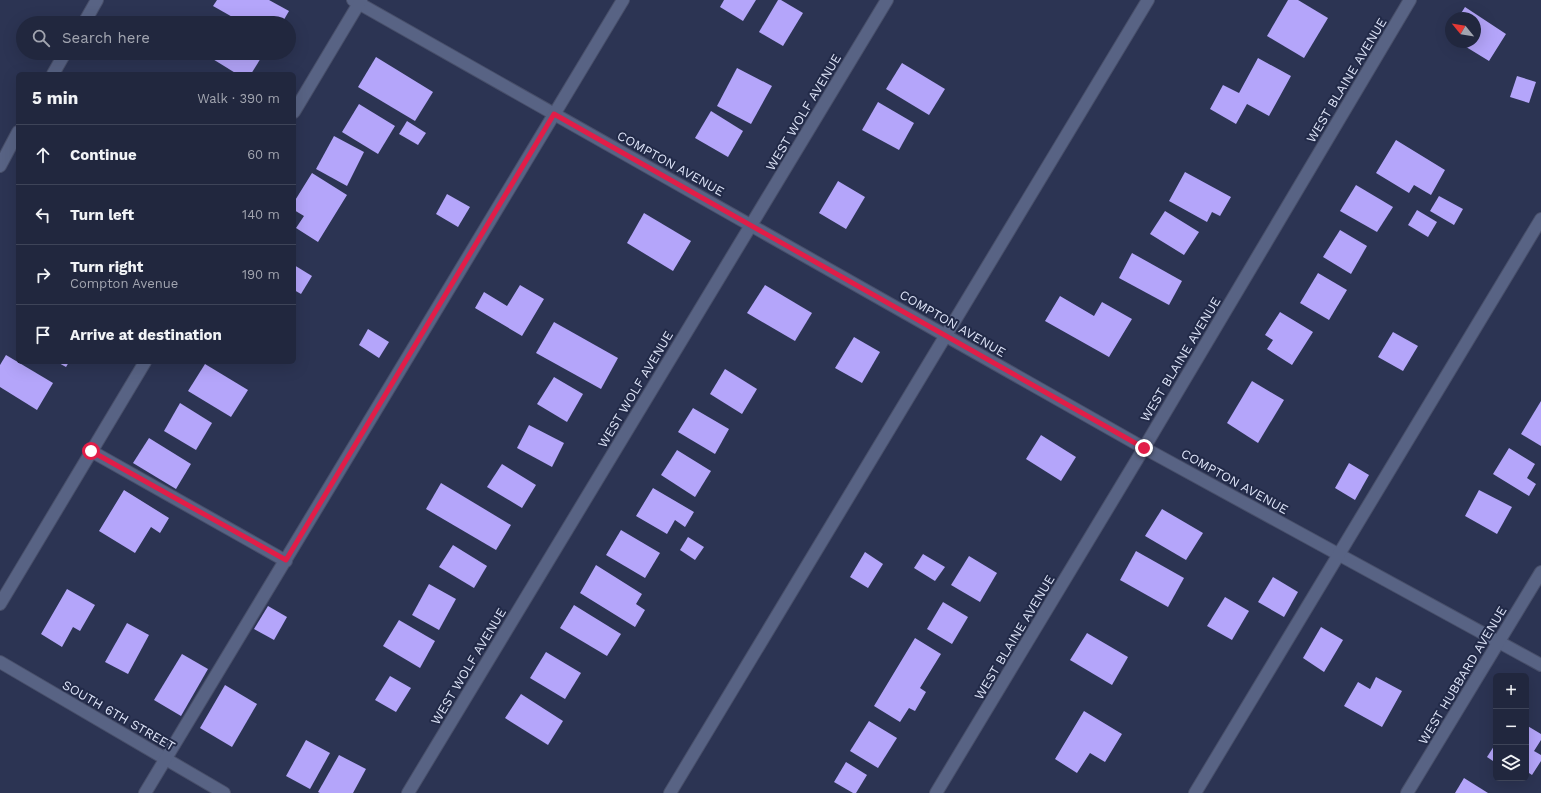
<!DOCTYPE html>
<html lang="en">
<head>
<meta charset="utf-8">
<style>
	:root { --surface:#21273e; --page:#2d3349; --text:#f1f3f6; --muted:#a2a5b0; --line:#3e4458 }
	body { margin:0; font-family:"Work Sans",sans-serif; background:var(--page); color:var(--text) }
	.controls { position:absolute; right:12px; bottom:12px; display:grid; overflow:hidden; border-radius:6px; box-shadow:0 4px 16px #0002 }
	.controls button { width:36px; height:36px; display:grid; place-items:center; padding:0; border:0; border-bottom:1px solid var(--line); background:var(--surface); color:var(--text); font:20px sans-serif }
	.compass { position:absolute; left:1445px; top:12px; width:36px; height:36px; border-radius:50%; background:var(--surface); box-shadow:0 4px 16px #0002; rotate:300deg }
	.stop { position:absolute; width:12px; height:12px; margin:-9px; border:3px solid #e11d48; border-radius:50%; background:#fff }
	.stop.end { background:#e11d48; border-color:#fff; box-shadow:0 1px 4px #0008 }
	.list { margin:0; padding:0; list-style:none }
	h2 { display:flex; justify-content:space-between; align-items:center; height:52px; margin:0; padding:0 16px; font-size:17px }
	h2 small { font-size:13px; font-weight:400; color:var(--muted) }
	.list li { display:grid; grid-template-columns:26px 1fr auto; gap:12px; align-items:center; box-sizing:border-box; height:60px; padding:0 16px; border-top:1px solid var(--line) }
	.list b { display:block; font-size:15px; white-space:nowrap }
	.list p { margin:0; font-size:13px; white-space:nowrap; color:var(--muted) }
	.list em { font-size:13px; font-style:normal; color:var(--muted) }
	.icon { flex:none; width:22px; height:22px; fill:none; stroke:currentColor; stroke-width:2; stroke-linecap:round; stroke-linejoin:round }
	.map { position:relative; flex:none; width:1541px; height:793px; overflow:hidden }
	.search { position:absolute; background:var(--surface); box-shadow:0 4px 16px #0002; left:16px; top:16px; width:280px; height:44px; display:flex; align-items:center; gap:10px; box-sizing:border-box; padding:0 14px; border-radius:22px; color:var(--muted); font-size:15px }
	.panel { position:absolute; background:var(--surface); box-shadow:0 4px 16px #0002; left:16px; top:72px; width:280px; height:292px; border-radius:6px }
	.map>svg:first-child { display:block }
	.building { fill:#b4a5fa }
	.lines { fill:none; stroke-linecap:round; stroke-linejoin:round }
	.minor-casing { stroke:#484f6a; stroke-width:14 }
	.minor { stroke:#586384; stroke-width:12 }
	.route { stroke:#e11d48; stroke-width:5 }
	.labels { text-anchor:middle; stroke-width:4; stroke-linejoin:round; paint-order:stroke }
	.street-label { font-size:13px; fill:#dde3f7; stroke:#222a48 }
</style>
</head>
<body>
<div class="map">
<svg width="1541" height="793" viewBox="0 0 1541 793">
	<rect width="100%" height="100%" fill="#2c3453"/>
	<!-- building -->
	<g class="building">
		<polygon points="217,0 269,0 289,11 282,23 243,23 213,6"/>
		<polygon points="724,0 756,0 743,21 720,7"/>
		<polygon points="778,0 781,0 803,13 783,46 759,32"/>
		<polygon points="1288,0 1298,0 1328,18 1304,58 1267,36"/>
		<polygon points="1465,7 1506,34 1489,61 1458,42 1475,42 1475,18 1458,18"/>
		<polygon points="1451,29 1451,38 1447,35"/>
		<polygon points="203,53 264,53 251,74 237,74"/>
		<polygon points="376,57 433,92 415,121 358,87"/>
		<polygon points="1258,58 1291,76 1269,116 1247,104 1236,124 1210,109 1223,85 1239,93"/>
		<polygon points="902,63 945,89 929,115 886,89"/>
		<polygon points="737,68 772,86 751,124 717,106"/>
		<polygon points="1517,76 1536,82 1529,103 1510,97"/>
		<polygon points="878,102 914,123 899,150 862,130"/>
		<polygon points="359,104 395,126 378,154 342,132"/>
		<polygon points="711,111 743,131 728,157 695,138"/>
		<polygon points="407,121 426,133 418,145 399,134"/>
		<polygon points="334,136 364,152 347,186 316,169"/>
		<polygon points="1396,140 1445,170 1431,195 1414,185 1409,193 1376,173"/>
		<polygon points="1185,172 1231,197 1220,216 1212,212 1207,222 1169,201"/>
		<polygon points="312,173 347,195 318,242 296,228 304,216 294,210 294,202"/>
		<polygon points="838,181 865,197 846,229 819,213"/>
		<polygon points="1356,185 1393,207 1377,232 1340,211"/>
		<polygon points="447,194 470,207 458,227 436,214"/>
		<polygon points="1439,196 1463,209 1454,225 1430,211"/>
		<polygon points="1417,210 1437,222 1428,237 1408,225"/>
		<polygon points="1165,211 1199,232 1184,255 1150,234"/>
		<polygon points="644,213 691,241 673,271 627,243"/>
		<polygon points="1340,230 1367,246 1351,274 1323,257"/>
		<polygon points="1132,253 1182,281 1169,305 1119,278"/>
		<polygon points="294,265 312,276 301,294 294,290"/>
		<polygon points="1318,273 1347,290 1329,320 1300,303"/>
		<polygon points="520,285 544,299 522,336 475,308 484,292 507,306"/>
		<polygon points="765,285 812,313 795,341 747,313"/>
		<polygon points="1060,296 1094,316 1102,302 1132,319 1109,357 1045,321"/>
		<polygon points="1280,312 1313,332 1292,365 1267,349 1273,340 1265,335"/>
		<polygon points="554,322 618,358 601,389 536,353"/>
		<polygon points="368,329 389,342 379,358 359,345"/>
		<polygon points="1393,332 1418,346 1403,371 1378,357"/>
		<polygon points="854,337 880,352 862,383 835,368"/>
		<polygon points="6,355 53,383 37,410 0,387 0,365"/>
		<polygon points="57,362 69,362 66,367"/>
		<polygon points="205,364 248,390 231,417 188,391"/>
		<polygon points="725,369 757,389 742,414 710,394"/>
		<polygon points="554,377 583,394 567,422 537,404"/>
		<polygon points="1252,381 1284,400 1258,443 1227,423"/>
		<polygon points="1541,401 1541,446 1521,434"/>
		<polygon points="180,403 212,423 196,450 164,431"/>
		<polygon points="693,408 729,429 715,454 678,432"/>
		<polygon points="529,425 564,443 552,467 517,448"/>
		<polygon points="1041,435 1076,457 1061,481 1026,459"/>
		<polygon points="149,438 191,464 176,489 133,463"/>
		<polygon points="1509,448 1535,464 1527,478 1536,484 1529,496 1493,474"/>
		<polygon points="677,450 711,471 695,497 661,475"/>
		<polygon points="1349,463 1369,475 1355,500 1335,488"/>
		<polygon points="502,464 536,485 522,508 487,487"/>
		<polygon points="441,483 511,525 496,550 426,509"/>
		<polygon points="653,488 694,512 685,527 675,520 667,534 636,516"/>
		<polygon points="124,490 169,518 160,533 151,527 135,553 99,531"/>
		<polygon points="1479,490 1512,507 1497,534 1465,516"/>
		<polygon points="1162,509 1203,533 1186,560 1145,536"/>
		<polygon points="621,530 660,553 645,578 606,555"/>
		<polygon points="688,537 704,547 695,560 680,550"/>
		<polygon points="453,545 487,566 474,588 439,567"/>
		<polygon points="1136,551 1184,578 1168,607 1120,580"/>
		<polygon points="865,552 883,564 868,588 850,577"/>
		<polygon points="923,554 945,567 935,581 914,568"/>
		<polygon points="969,556 997,573 980,602 951,585"/>
		<polygon points="596,565 642,594 636,604 645,610 635,627 580,593"/>
		<polygon points="1273,577 1298,592 1284,617 1258,602"/>
		<polygon points="429,584 456,599 439,630 412,615"/>
		<polygon points="67,589 95,605 80,631 73,627 62,647 41,634"/>
		<polygon points="1225,597 1249,611 1232,640 1207,626"/>
		<polygon points="943,602 968,617 952,644 927,629"/>
		<polygon points="574,605 621,634 607,656 560,628"/>
		<polygon points="268,606 287,617 274,640 254,629"/>
		<polygon points="399,620 435,641 420,668 383,646"/>
		<polygon points="127,623 149,635 128,674 105,662"/>
		<polygon points="1321,627 1343,640 1324,672 1303,658"/>
		<polygon points="1087,633 1128,657 1112,685 1070,660"/>
		<polygon points="915,638 941,654 920,688 926,692 915,711 909,708 900,722 874,706"/>
		<polygon points="546,652 581,673 565,699 530,678"/>
		<polygon points="182,654 208,669 181,716 154,700"/>
		<polygon points="390,676 411,688 396,712 375,700"/>
		<polygon points="1376,677 1402,691 1382,727 1344,706 1358,682 1370,689"/>
		<polygon points="225,685 257,704 232,747 200,728"/>
		<polygon points="521,694 563,721 548,745 505,718"/>
		<polygon points="1084,711 1122,734 1105,762 1090,753 1077,773 1055,759"/>
		<polygon points="869,721 897,738 878,768 850,751"/>
		<polygon points="1526,725 1541,734 1541,740 1534,751 1541,755 1541,761 1532,775 1526,771"/>
		<polygon points="306,740 330,753 310,789 286,776"/>
		<polygon points="1496,743 1496,763 1487,757"/>
		<polygon points="339,755 366,769 353,793 320,793 318,792"/>
		<polygon points="846,762 867,775 856,793 853,793 834,782"/>
		<polygon points="1464,778 1488,793 1455,793"/>
	</g>
	<g class="lines">
		<defs>
			<g id="minor">
				<polyline points="353,0 1144,448 1541,665"/>
				<polyline points="84,23 97,0"/>
				<polyline points="53,74 65,53"/>
				<polyline points="294,112 361,0"/>
				<polyline points="0,166 18,132"/>
				<polyline points="91,451 286,561"/>
				<polyline points="0,604 145,362"/>
				<polyline points="0,662 224,793"/>
				<polyline points="145,793 623,0"/>
				<polyline points="408,793 887,0"/>
				<polyline points="670,793 1148,0"/>
				<polyline points="936,793 1144,448 1410,0"/>
				<polyline points="1195,793 1541,219"/>
				<polyline points="1407,793 1541,572"/>
			</g>
		</defs>
		<!-- minor casing -->
		<use href="#minor" class="minor-casing"/>
		<!-- minor -->
		<use href="#minor" class="minor"/>
	</g>
	<g class="lines">
		<!-- route -->
		<polyline class="route" points="91,451 286,560 554,114 1144,448"/>
	</g>
	<g class="labels">
		<!-- street labels -->
		<g class="street-label">
			<text transform="translate(1346 80) rotate(-59)" y="5">WEST BLAINE AVENUE</text>
			<text transform="translate(803 112) rotate(-59)" y="5">WEST WOLF AVENUE</text>
			<text transform="translate(671 163) rotate(29)" y="5">COMPTON AVENUE</text>
			<text transform="translate(953 323) rotate(30)" y="5">COMPTON AVENUE</text>
			<text transform="translate(1180 359) rotate(-59)" y="5">WEST BLAINE AVENUE</text>
			<text transform="translate(635 389) rotate(-59)" y="5">WEST WOLF AVENUE</text>
			<text transform="translate(1235 481) rotate(29)" y="5">COMPTON AVENUE</text>
			<text transform="translate(1014 637) rotate(-59)" y="5">WEST BLAINE AVENUE</text>
			<text transform="translate(468 666) rotate(-59)" y="5">WEST WOLF AVENUE</text>
			<text transform="translate(1462 675) rotate(-59)" y="5">WEST HUBBARD AVENUE</text>
			<text transform="translate(119 715) rotate(30)" y="5">SOUTH 6TH STREET</text>
		</g>
	</g>
</svg>
<div class="controls">
<button>+</button>
<button>−</button>
<button><svg class="icon" aria-label="layers" viewBox="0 0 24 24"><path d="M12 4l9 5-9 5-9-5zM3 14l9 5 9-5"/></svg></button>
</div>
<svg class="compass" viewBox="-18 -18 36 36"><path d="M0-13l5 13h-10z" fill="#e53935"/><path d="M0 13l5-13h-10z" fill="#a2a5b0"/></svg>
<div class="stop" style="left:91px;top:451px"></div>
<div class="stop end" style="left:1144px;top:448px"></div>
<div class="search"><svg class="icon" aria-label="search" viewBox="0 0 24 24"><circle cx="10" cy="10" r="6"/><path d="M15 15l6 6"/></svg>Search here</div>
<section class="panel">
<h2>5 min<small>Walk · 390 m</small></h2>
<ul class="list">
<li><svg class="icon" aria-label="ahead" viewBox="0 0 24 24"><path d="M12 20V5M6 11l6-6 6 6"/></svg><div><b>Continue</b></div><em>60 m</em></li>
<li><svg class="icon" aria-label="left" viewBox="0 0 24 24"><path d="M17 20v-9H6M10 6l-5 5 5 5"/></svg><div><b>Turn left</b></div><em>140 m</em></li>
<li><svg class="icon" aria-label="right" viewBox="0 0 24 24"><path d="M7 20v-9h11M14 6l5 5-5 5"/></svg><div><b>Turn right</b><p>Compton Avenue</p></div><em>190 m</em></li>
<li><svg class="icon" aria-label="arrive" viewBox="0 0 24 24"><path d="M6 21V4h12l-3 4 3 4H6"/></svg><div><b>Arrive at destination</b></div></li>
</ul>
</section>
</div>
</body>
</html>
